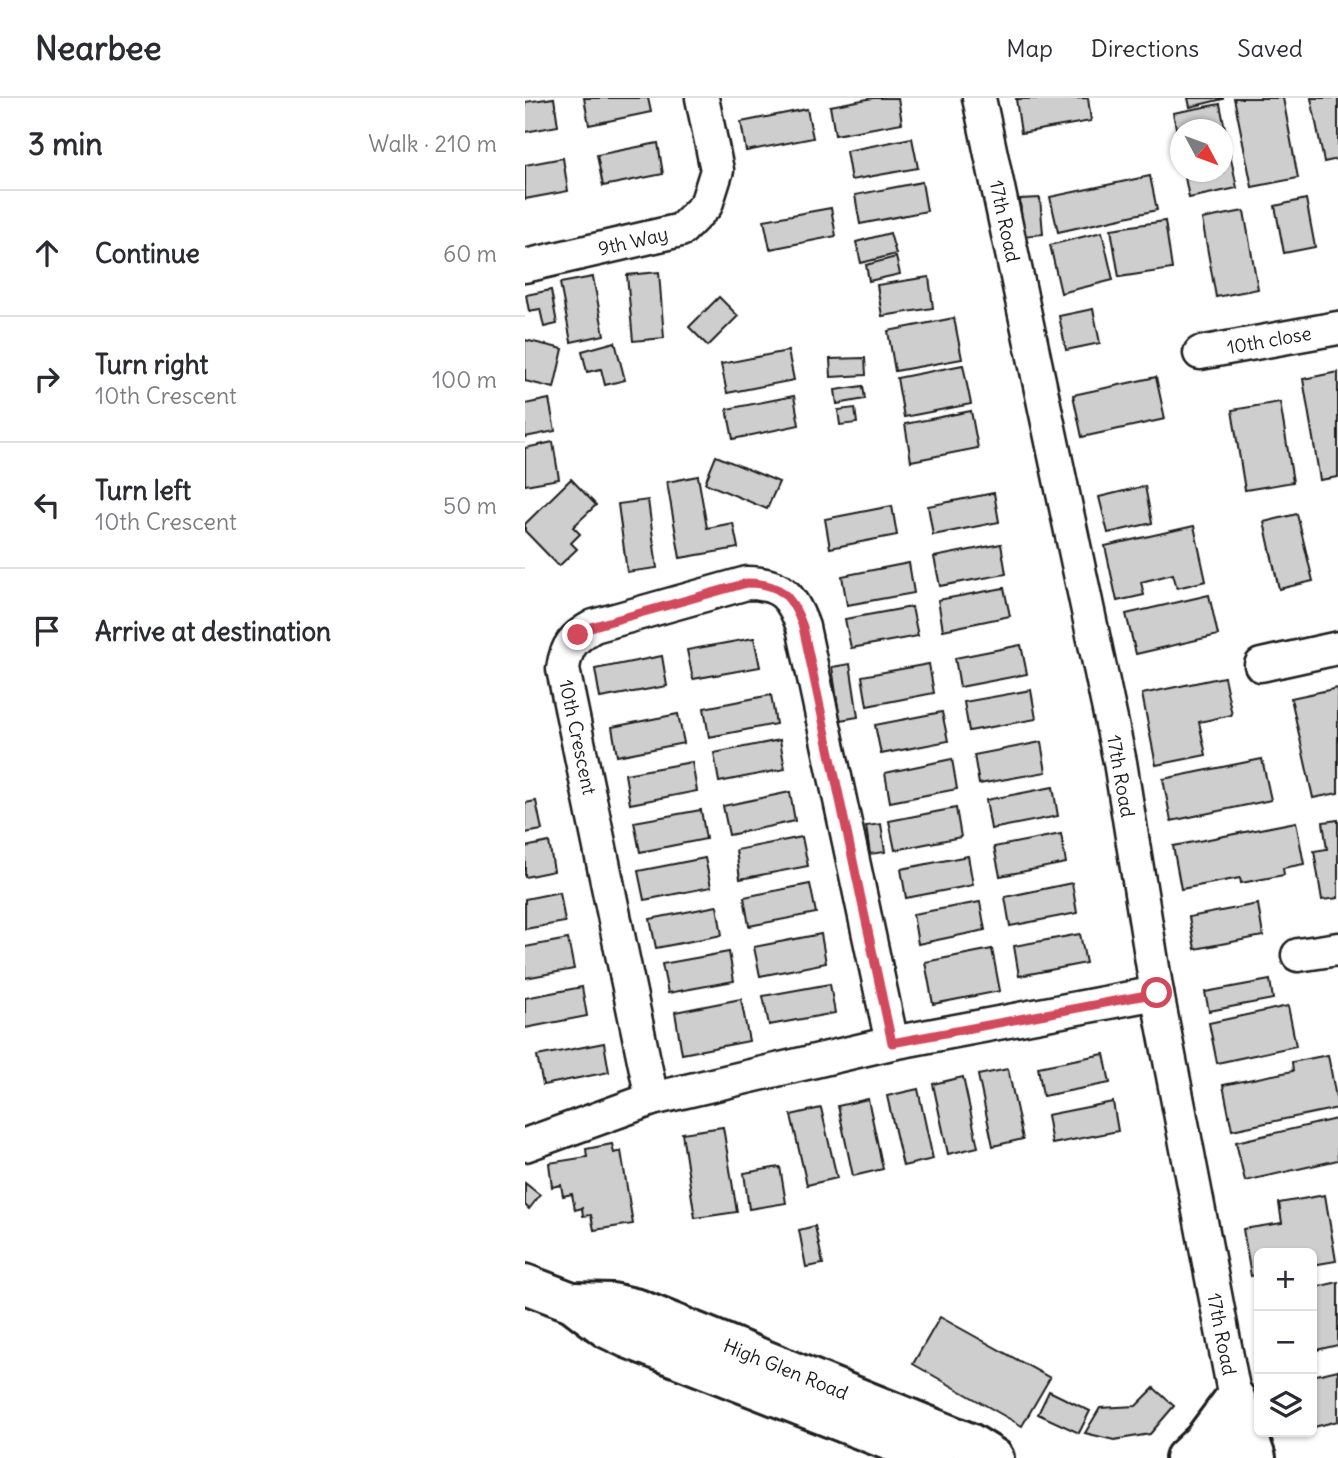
<!DOCTYPE html>
<html lang="en">
<head>
<meta charset="utf-8">
<style>
	:root { --surface:#fff; --page:#f7f7f7; --text:#2b2b33; --muted:#7c7c81; --line:#e1e1e2 }
	body { margin:0; font-family:Delius,sans-serif; background:var(--page); color:var(--text) }
	.controls { position:absolute; right:21px; bottom:21px; display:grid; overflow:hidden; border-radius:10px; box-shadow:0 2px 5px #0004 }
	.controls button { width:63px; height:63px; display:grid; place-items:center; padding:0; border:0; border-bottom:2px solid var(--line); background:var(--surface); color:var(--text); font:35px sans-serif }
	.compass { position:absolute; left:645px; top:21px; width:63px; height:63px; border-radius:50%; background:var(--surface); box-shadow:0 2px 5px #0004; rotate:131deg }
	.stop { position:absolute; width:21px; height:21px; margin:-16px; border:5px solid #d1495b; border-radius:50%; background:#fff }
	.stop.end { background:#d1495b; border-color:#fff; box-shadow:0 2px 7px #0008 }
	.list { margin:0; padding:0; list-style:none }
	h2 { display:flex; justify-content:space-between; align-items:center; height:91px; margin:0; padding:0 28px; font-size:30px }
	h2 small { font-size:23px; font-weight:400; color:var(--muted) }
	.list li { display:grid; grid-template-columns:46px 1fr auto; gap:21px; align-items:center; box-sizing:border-box; height:126px; padding:0 28px; border-top:2px solid var(--line) }
	.list b { display:block; font-size:26px; white-space:nowrap }
	.list p { margin:0; font-size:23px; white-space:nowrap; color:var(--muted) }
	.list em { font-size:23px; font-style:normal; color:var(--muted) }
	.icon { flex:none; width:38px; height:38px; fill:none; stroke:currentColor; stroke-width:2; stroke-linecap:round; stroke-linejoin:round }
	.map { position:relative; flex:none; width:813px; height:1360px; overflow:hidden }
	header { display:flex; align-items:center; gap:42px; box-sizing:border-box; height:98px; padding:0 35px; background:var(--surface); border-bottom:2px solid var(--line) }
	header strong { font-size:33px }
	nav { display:flex; gap:38px; margin-inline-start:auto; font-size:24px }
	main { display:flex }
	aside { flex:1; background:var(--surface) }
	.map>svg:first-child { display:block }
	.building { fill:#cecece; stroke:#1c1c1c; stroke-width:2 }
	.lines { fill:none; stroke-linecap:round; stroke-linejoin:round }
	.minor-casing { stroke:#1c1c1c; stroke-width:37 }
	.major-casing { stroke:#1c1c1c; stroke-width:44 }
	.minor { stroke:#fff; stroke-width:32 }
	.major { stroke:#fff; stroke-width:38 }
	.route { stroke:#d1495b; stroke-width:9 }
	.labels { text-anchor:middle; stroke-width:6; stroke-linejoin:round; paint-order:stroke }
	.street-label { font-size:19px; fill:#1c1c1c; stroke:#fff }
</style>
</head>
<body>
<header>
<strong>Nearbee</strong>
<nav><a>Map</a><a>Directions</a><a>Saved</a></nav>
</header>
<main>
<aside>
<h2>3 min<small>Walk · 210 m</small></h2>
<ul class="list">
<li><svg class="icon" aria-label="ahead" viewBox="0 0 24 24"><path d="M12 20V5M6 11l6-6 6 6"/></svg><div><b>Continue</b></div><em>60 m</em></li>
<li><svg class="icon" aria-label="right" viewBox="0 0 24 24"><path d="M7 20v-9h11M14 6l5 5-5 5"/></svg><div><b>Turn right</b><p>10th Crescent</p></div><em>100 m</em></li>
<li><svg class="icon" aria-label="left" viewBox="0 0 24 24"><path d="M17 20v-9H6M10 6l-5 5 5 5"/></svg><div><b>Turn left</b><p>10th Crescent</p></div><em>50 m</em></li>
<li><svg class="icon" aria-label="arrive" viewBox="0 0 24 24"><path d="M6 21V4h12l-3 4 3 4H6"/></svg><div><b>Arrive at destination</b></div></li>
</ul>
</aside>
<div class="map">
<svg width="813" height="1360" viewBox="0 0 813 1360">
	<rect width="100%" height="100%" fill="#fff"/>
	<filter id="ink" filterUnits="userSpaceOnUse"><feTurbulence type="fractalNoise" baseFrequency=".0143" numOctaves="2"/><feDisplacementMap in="SourceGraphic" scale="14" xChannelSelector="R" yChannelSelector="G"/><feConvolveMatrix kernelMatrix="1 2 1 2 8 2 1 2 1" color-interpolation-filters="sRGB"/></filter>
	<g filter="url(#ink)">
		<!-- building -->
		<g class="building">
			<polygon points="29,0 33,28 0,34 0,4"/>
			<polygon points="59,0 123,0 126,14 64,27"/>
			<polygon points="348,0 373,0 377,25 310,37 305,8"/>
			<polygon points="563,0 566,23 496,35 491,1"/>
			<polygon points="663,0 698,0 698,1 665,9"/>
			<polygon points="709,0 758,0 773,80 727,89"/>
			<polygon points="786,0 813,0 813,61 799,64"/>
			<polygon points="695,6 712,90 664,100 659,74 698,74 698,32 656,32 656,54 648,15"/>
			<polygon points="282,11 288,40 221,53 216,24"/>
			<polygon points="387,40 393,70 326,82 321,53"/>
			<polygon points="133,45 138,76 78,88 72,57"/>
			<polygon points="38,60 43,93 0,101 0,67"/>
			<polygon points="625,78 632,112 533,134 525,99"/>
			<polygon points="397,84 402,113 335,126 330,97"/>
			<polygon points="515,100 518,136 498,138 495,101"/>
			<polygon points="781,101 790,149 759,155 750,108"/>
			<polygon points="306,110 311,138 245,151 239,122"/>
			<polygon points="719,113 733,191 691,199 677,121"/>
			<polygon points="640,123 647,171 594,179 586,131"/>
			<polygon points="577,134 588,182 536,195 525,147"/>
			<polygon points="365,135 371,156 336,165 331,144"/>
			<polygon points="371,159 375,176 344,183 341,167"/>
			<polygon points="134,174 139,240 108,243 102,177"/>
			<polygon points="68,179 79,237 46,244 35,185"/>
			<polygon points="404,179 408,210 357,218 352,187"/>
			<polygon points="26,192 32,226 19,229 15,211 4,213 1,197"/>
			<polygon points="194,199 213,218 183,248 164,229"/>
			<polygon points="568,211 575,245 541,252 534,218"/>
			<polygon points="429,220 437,261 370,273 363,233"/>
			<polygon points="0,242 38,251 29,290 0,283"/>
			<polygon points="90,244 100,282 80,287 76,271 62,274 57,253"/>
			<polygon points="263,253 269,282 202,295 196,266"/>
			<polygon points="340,260 341,277 306,279 305,261"/>
			<polygon points="438,267 446,306 379,319 372,280"/>
			<polygon points="813,274 813,379 795,382 778,281"/>
			<polygon points="631,279 640,321 557,339 548,297"/>
			<polygon points="338,288 340,301 312,306 310,292"/>
			<polygon points="269,298 274,327 208,341 202,311"/>
			<polygon points="24,301 30,333 0,339 0,306"/>
			<polygon points="755,304 768,384 720,392 707,312"/>
			<polygon points="330,310 332,325 315,327 313,312"/>
			<polygon points="446,313 453,350 386,363 380,326"/>
			<polygon points="28,344 34,381 0,387 0,350"/>
			<polygon points="191,358 254,384 242,411 180,385"/>
			<polygon points="173,378 182,430 208,425 213,450 155,460 142,384"/>
			<polygon points="46,381 71,407 48,429 55,436 46,445 52,451 34,468 0,433 0,426"/>
			<polygon points="620,388 627,425 583,435 574,399"/>
			<polygon points="469,395 474,424 408,437 403,408"/>
			<polygon points="123,402 132,470 102,474 93,406"/>
			<polygon points="367,408 372,437 305,450 300,421"/>
			<polygon points="772,416 788,483 754,491 739,424"/>
			<polygon points="669,428 681,483 652,490 648,476 616,484 619,497 592,503 580,448"/>
			<polygon points="476,446 481,476 415,488 409,459"/>
			<polygon points="384,465 389,495 322,507 317,478"/>
			<polygon points="479,490 485,518 418,532 413,502"/>
			<polygon points="684,497 693,537 611,556 601,516"/>
			<polygon points="387,509 393,538 326,550 320,521"/>
			<polygon points="229,540 235,569 168,581 162,552"/>
			<polygon points="496,547 502,576 435,589 430,560"/>
			<polygon points="137,558 142,588 75,600 70,571"/>
			<polygon points="325,566 333,619 315,622 307,569"/>
			<polygon points="404,566 409,595 342,608 337,578"/>
			<polygon points="699,579 707,617 674,624 681,657 631,667 617,596"/>
			<polygon points="813,590 813,695 788,700 766,600"/>
			<polygon points="506,592 511,621 444,633 439,604"/>
			<polygon points="246,597 251,626 184,639 179,610"/>
			<polygon points="417,614 423,643 356,656 350,627"/>
			<polygon points="153,616 159,645 92,658 87,629"/>
			<polygon points="255,642 260,671 194,684 189,655"/>
			<polygon points="516,644 521,674 454,686 449,657"/>
			<polygon points="427,661 432,691 365,704 360,675"/>
			<polygon points="737,661 746,702 646,723 638,681"/>
			<polygon points="167,664 172,693 105,706 100,676"/>
			<polygon points="528,689 533,718 466,731 461,702"/>
			<polygon points="265,694 270,723 204,737 198,708"/>
			<polygon points="11,703 17,732 0,735 0,705"/>
			<polygon points="431,710 436,739 370,752 364,723"/>
			<polygon points="176,712 181,741 115,754 109,724"/>
			<polygon points="813,722 813,800 797,802 789,753 802,751 798,724"/>
			<polygon points="771,724 779,766 758,770 759,777 716,785 715,780 656,791 648,748"/>
			<polygon points="356,726 360,754 345,756 341,728"/>
			<polygon points="536,736 541,765 475,778 469,749"/>
			<polygon points="277,739 283,768 215,781 211,752"/>
			<polygon points="24,744 29,773 0,779 0,749"/>
			<polygon points="443,758 448,787 381,800 376,771"/>
			<polygon points="180,760 186,789 119,802 113,773"/>
			<polygon points="547,785 552,815 485,828 480,799"/>
			<polygon points="285,786 291,815 224,828 219,799"/>
			<polygon points="35,794 40,824 0,831 0,801"/>
			<polygon points="455,804 460,832 393,846 388,816"/>
			<polygon points="733,806 738,838 670,851 664,819"/>
			<polygon points="192,808 197,837 131,850 125,821"/>
			<polygon points="296,836 301,865 235,878 229,849"/>
			<polygon points="555,836 561,865 494,878 489,848"/>
			<polygon points="43,841 49,871 0,880 0,849"/>
			<polygon points="467,851 475,893 408,906 400,864"/>
			<polygon points="204,854 209,883 143,895 137,866"/>
			<polygon points="745,882 748,901 684,913 680,894"/>
			<polygon points="305,886 310,915 244,927 238,898"/>
			<polygon points="57,889 62,918 0,930 0,900"/>
			<polygon points="216,901 224,943 157,956 150,914"/>
			<polygon points="763,908 771,948 692,965 684,925"/>
			<polygon points="79,945 84,974 18,987 12,958"/>
			<polygon points="579,956 585,985 518,998 513,969"/>
			<polygon points="803,957 813,1010 707,1032 698,987 768,973 767,964"/>
			<polygon points="483,971 498,1041 468,1048 453,977"/>
			<polygon points="438,979 453,1049 423,1056 408,986"/>
			<polygon points="393,991 408,1061 378,1068 362,998"/>
			<polygon points="343,1001 358,1071 328,1078 313,1008"/>
			<polygon points="588,1004 593,1033 527,1046 522,1017"/>
			<polygon points="296,1010 312,1080 282,1087 266,1017"/>
			<polygon points="811,1021 813,1062 720,1083 711,1044"/>
			<polygon points="198,1029 212,1114 170,1120 157,1035"/>
			<polygon points="87,1046 89,1055 96,1053 108,1126 69,1132 66,1117 58,1118 57,1110 50,1112 47,1096 38,1098 36,1087 27,1089 24,1065 62,1059 61,1051"/>
			<polygon points="255,1069 261,1105 224,1111 219,1075"/>
			<polygon points="0,1085 15,1097 4,1111 0,1107"/>
			<polygon points="800,1097 811,1163 787,1167 787,1155 734,1155 734,1176 726,1178 718,1131 757,1125 754,1105"/>
			<polygon points="290,1128 298,1166 281,1169 274,1132"/>
			<polygon points="813,1184 813,1247 787,1253 787,1190"/>
			<polygon points="415,1219 525,1280 497,1328 388,1266"/>
			<polygon points="813,1272 813,1323 789,1329 787,1318 787,1278"/>
			<polygon points="629,1290 649,1308 625,1336 589,1342 560,1335 575,1310 611,1308"/>
			<polygon points="524,1293 565,1313 554,1335 513,1316"/>
		</g>
		<g class="lines">
			<defs>
				<g id="minor">
					<polyline points="454,0 595,664 632,895 710,1300 703,1360"/>
					<polyline points="0,168 156,132 181,107 192,72 177,0"/>
					<polyline points="675,255 813,230"/>
					<polyline points="736,567 813,550"/>
					<polyline points="773,857 813,851"/>
					<path d="M 127,1001 L 38,571 C 41,548 49,539 69,528 L 222,485 C 256,485 267,498 278,529 L 367,945"/>
					<polyline points="0,1047 127,1001 367,945 632,895"/>
				</g>
				<g id="major">
					<polyline points="0,1186 47,1204 81,1230 102,1240 409,1360"/>
					<polyline points="47,1204 87,1205 113,1211 445,1345 469,1360"/>
					<polyline points="710,1300 731,1360"/>
					<polyline points="660,1360 678,1343 710,1300"/>
				</g>
			</defs>
			<!-- minor casing -->
			<use href="#minor" class="minor-casing"/>
			<!-- major casing -->
			<use href="#major" class="major-casing"/>
			<!-- minor -->
			<use href="#minor" class="minor"/>
			<!-- major -->
			<use href="#major" class="major"/>
		</g>
	</g>
	<g class="lines" filter="url(#ink)">
		<!-- route -->
		<path class="route" d="M 53,537 L 69,528 L 222,485 C 256,485 267,498 278,529 L 367,945 L 632,895"/>
	</g>
	<g class="labels">
		<!-- street labels -->
		<g class="street-label">
			<text transform="translate(480 123) rotate(78)" y="7">17th Road</text>
			<text transform="translate(108 143) rotate(-13)" y="7">9th Way</text>
			<text transform="translate(744 242) rotate(-10)" y="7">10th close</text>
			<text transform="translate(53 639) rotate(78)" y="7">10th Crescent</text>
			<text transform="translate(596 678) rotate(80)" y="7">17th Road</text>
			<text transform="translate(697 1236) rotate(79)" y="7">17th Road</text>
			<text transform="translate(261 1271) rotate(22)" y="7">High Glen Road</text>
		</g>
	</g>
</svg>
<div class="controls">
<button>+</button>
<button>−</button>
<button><svg class="icon" aria-label="layers" viewBox="0 0 24 24"><path d="M12 4l9 5-9 5-9-5zM3 14l9 5 9-5"/></svg></button>
</div>
<svg class="compass" viewBox="-18 -18 36 36"><path d="M0-13l5 13h-10z" fill="#e53935"/><path d="M0 13l5-13h-10z" fill="#7c7c81"/></svg>
<div class="stop" style="left:632px;top:895px"></div>
<div class="stop end" style="left:53px;top:537px"></div>
</div>
</main>
</body>
</html>
